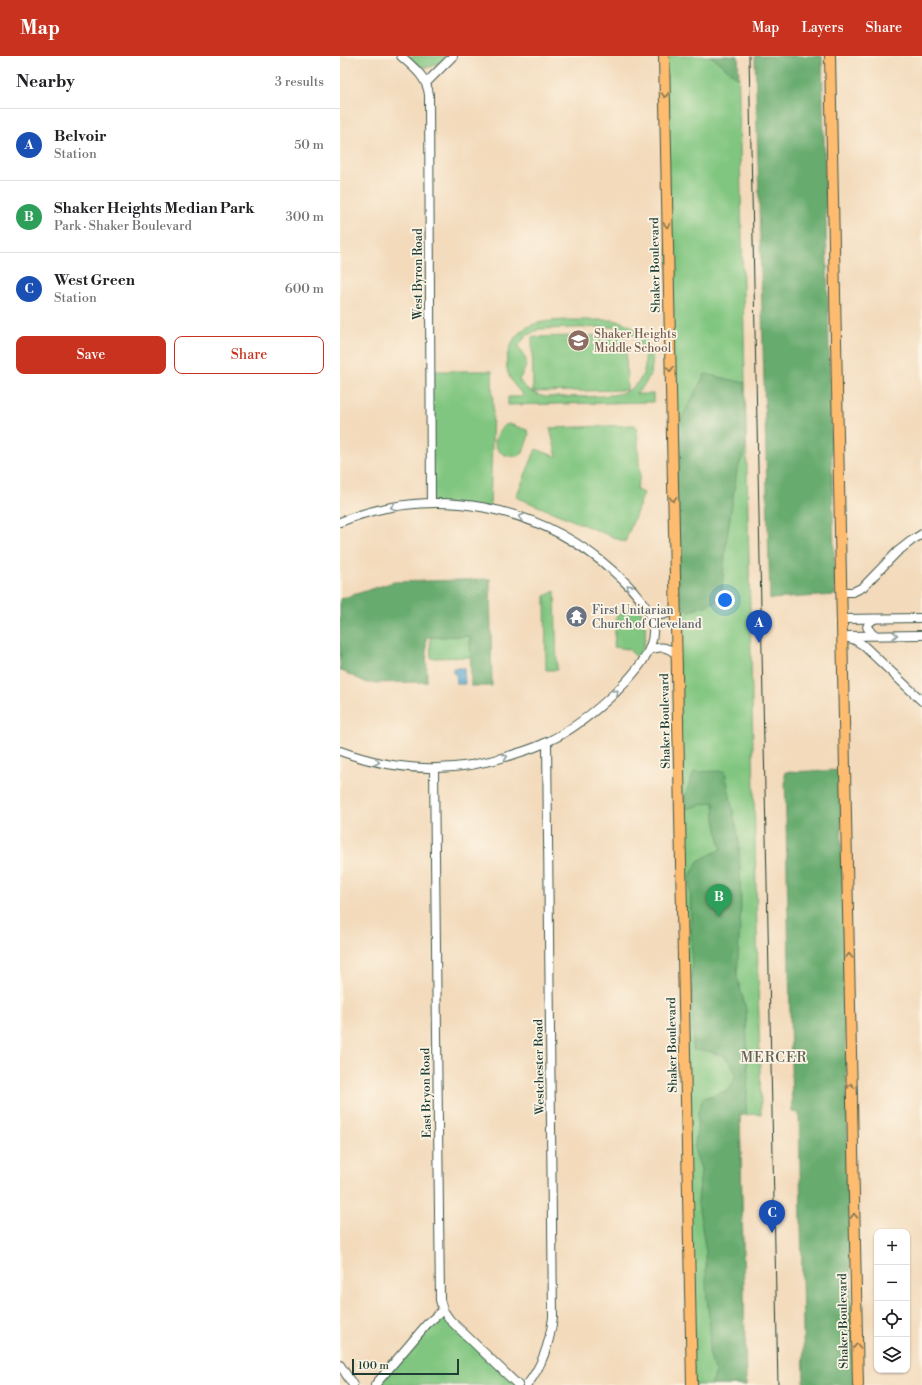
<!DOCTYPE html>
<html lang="en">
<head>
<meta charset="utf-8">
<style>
	:root { --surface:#fff; --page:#f6f6f6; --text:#202124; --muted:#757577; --line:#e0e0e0; --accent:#c8321e }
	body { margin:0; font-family:"Libre Bodoni",serif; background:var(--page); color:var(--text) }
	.controls { position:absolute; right:12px; bottom:12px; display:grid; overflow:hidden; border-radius:8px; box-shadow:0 1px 3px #0004 }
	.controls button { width:36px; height:36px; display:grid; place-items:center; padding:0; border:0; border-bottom:1px solid var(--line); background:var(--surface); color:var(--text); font:20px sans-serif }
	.scale { position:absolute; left:12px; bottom:10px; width:107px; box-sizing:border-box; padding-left:4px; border:2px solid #1f3d34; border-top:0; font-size:11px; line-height:14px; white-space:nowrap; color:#1f3d34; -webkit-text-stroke:3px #fcf5e5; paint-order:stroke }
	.you { position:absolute; left:385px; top:544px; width:14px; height:14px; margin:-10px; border:3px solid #fff; border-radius:50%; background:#1a73e8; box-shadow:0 0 0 6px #1a73e833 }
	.badge { display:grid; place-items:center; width:26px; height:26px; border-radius:50%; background:var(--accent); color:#fff; font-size:13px; font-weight:700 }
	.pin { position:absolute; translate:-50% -33px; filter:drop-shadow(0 1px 2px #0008) }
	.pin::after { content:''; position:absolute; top:21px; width:14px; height:12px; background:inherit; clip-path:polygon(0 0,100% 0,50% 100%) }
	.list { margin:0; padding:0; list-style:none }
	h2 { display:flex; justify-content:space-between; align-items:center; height:52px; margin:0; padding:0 16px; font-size:17px }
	h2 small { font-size:13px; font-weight:400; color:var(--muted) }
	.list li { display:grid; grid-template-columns:26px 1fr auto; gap:12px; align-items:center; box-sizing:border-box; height:72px; padding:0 16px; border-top:1px solid var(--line) }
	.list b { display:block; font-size:15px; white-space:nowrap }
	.list p { margin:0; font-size:13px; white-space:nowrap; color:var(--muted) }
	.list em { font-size:13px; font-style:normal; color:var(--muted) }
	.actions { display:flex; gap:8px; padding:12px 16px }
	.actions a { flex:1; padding:9px 0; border:1px solid var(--accent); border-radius:8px; text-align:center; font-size:14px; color:var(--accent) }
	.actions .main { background:var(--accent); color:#fff }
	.icon { flex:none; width:22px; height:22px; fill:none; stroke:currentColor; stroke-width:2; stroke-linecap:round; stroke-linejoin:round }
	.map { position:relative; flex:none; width:582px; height:1329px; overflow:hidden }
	header { display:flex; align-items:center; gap:24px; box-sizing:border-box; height:56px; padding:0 20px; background:var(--accent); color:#fff }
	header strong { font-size:19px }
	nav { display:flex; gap:22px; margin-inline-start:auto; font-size:14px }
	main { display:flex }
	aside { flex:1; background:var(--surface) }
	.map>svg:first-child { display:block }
	.green { fill:#81c680; stroke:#50825a; fill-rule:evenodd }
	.forest { fill:#68ab6e; stroke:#447451 }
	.water { fill:#55a5cf; stroke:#3a7182 }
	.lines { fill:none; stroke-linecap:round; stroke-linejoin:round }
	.minor-casing { stroke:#3f5548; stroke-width:10 }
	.major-casing { stroke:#3f5548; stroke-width:12 }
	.minor { stroke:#fff; stroke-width:8 }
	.major { stroke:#fdbc70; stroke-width:10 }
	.tram { stroke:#1f3d34; stroke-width:1 }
	.oneway { stroke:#83764f }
	.oneway2 { stroke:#8f9e9a }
	.labels { text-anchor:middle; stroke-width:3.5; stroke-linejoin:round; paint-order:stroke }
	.street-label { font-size:12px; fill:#1f3d34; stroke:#fcf5e5 }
	.education-label { font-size:12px; fill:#785e54; stroke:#fcf5e5; text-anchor:start }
	.worship-label { font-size:12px; fill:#5b616d; stroke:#fcf5e5; text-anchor:start }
	.quarter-label { font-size:14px; letter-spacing:1px; fill:#646258; stroke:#fcf5e5 }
</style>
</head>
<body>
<header>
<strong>Map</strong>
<nav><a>Map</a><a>Layers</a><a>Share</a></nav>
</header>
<main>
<aside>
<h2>Nearby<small>3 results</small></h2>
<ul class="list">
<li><span class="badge" style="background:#1a4fb4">A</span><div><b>Belvoir</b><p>Station</p></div><em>50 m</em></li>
<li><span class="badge" style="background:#2e9e5b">B</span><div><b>Shaker Heights Median Park</b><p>Park · Shaker Boulevard</p></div><em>300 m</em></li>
<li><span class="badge" style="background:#1a4fb4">C</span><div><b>West Green</b><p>Station</p></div><em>600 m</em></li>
</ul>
<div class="actions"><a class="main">Save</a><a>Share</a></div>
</aside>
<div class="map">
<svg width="582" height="1329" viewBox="0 0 582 1329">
	<rect width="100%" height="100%" fill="#fcf5e5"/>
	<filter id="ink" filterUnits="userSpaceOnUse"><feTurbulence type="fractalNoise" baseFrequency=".025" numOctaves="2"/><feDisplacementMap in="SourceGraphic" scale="8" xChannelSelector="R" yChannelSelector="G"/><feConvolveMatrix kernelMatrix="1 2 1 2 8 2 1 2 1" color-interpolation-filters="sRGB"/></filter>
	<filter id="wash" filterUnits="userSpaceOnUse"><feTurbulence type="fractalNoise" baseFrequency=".012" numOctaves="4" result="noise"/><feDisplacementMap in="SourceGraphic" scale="16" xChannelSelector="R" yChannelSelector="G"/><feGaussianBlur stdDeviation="0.9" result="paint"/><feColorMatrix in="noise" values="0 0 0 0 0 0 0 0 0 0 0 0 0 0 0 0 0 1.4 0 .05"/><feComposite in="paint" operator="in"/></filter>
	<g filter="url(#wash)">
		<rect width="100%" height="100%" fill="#f3dabb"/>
		<!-- green -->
		<g class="green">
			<path d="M 67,0 L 107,0 C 92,15 82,15 67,0 Z"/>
			<polygon points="324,0 398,0 421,1058 400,1059 406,1329 352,1329"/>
			<path d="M 273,264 C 300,268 321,293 309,321 C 306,328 301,333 296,338 L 313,338 L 313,346 L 168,349 L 168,341 L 184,341 C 181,335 174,331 171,324 C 166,315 165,304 169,294 C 179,265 203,265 230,264 C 244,264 258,264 273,264 ZM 270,271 C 304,273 319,315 289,334 C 275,343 225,340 206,341 C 195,339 186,334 179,324 C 189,305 189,308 178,290 L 186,280 L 199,273 Z"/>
			<polygon points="286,279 287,334 193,336 192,281"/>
			<polygon points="90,315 152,315 153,352 150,452 91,447"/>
			<path d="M 169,368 L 187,374 L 189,379 L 183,397 C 173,405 154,398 155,384 C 156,381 158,378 159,375 C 162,371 164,369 169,368 Z"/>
			<polygon points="295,369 297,373 300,421 296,434 304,437 285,486 176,441 196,393 217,401 210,372"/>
			<polygon points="215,535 217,614 206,614 205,540"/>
			<path d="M 298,549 C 308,567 308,584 298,602 L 288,593 L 274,591 L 276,560 Z"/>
			<polygon points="130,580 131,601 91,602 90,581"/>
			<polygon points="103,1254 178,1329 35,1329"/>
		</g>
		<!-- forest -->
		<g class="forest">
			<polygon points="370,0 398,0 399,23 371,0"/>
			<polygon points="415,0 482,0 495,539 430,543"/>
			<polygon points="365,318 405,327 406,391 397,415 386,488 381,544 348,556 338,545 336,373"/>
			<polygon points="150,523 152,630 131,630 130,580 86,581 87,626 27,627 0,614 0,543 54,526"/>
			<polygon points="500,714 513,1329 464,1329 459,1057 452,1056 445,716"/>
			<path d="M 385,715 L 399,785 L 401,850 L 397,921 L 406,953 L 408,1021 L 406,1059 L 400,1059 L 406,1329 L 370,1329 L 374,1323 L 375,1317 L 369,1296 L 370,1273 L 366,1232 L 366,1196 L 358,1147 L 361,1113 L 354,1093 L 357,1075 L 358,1056 L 363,1042 L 389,1034 C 399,1017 396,1016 385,1000 L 367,995 L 353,994 L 350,821 L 358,805 L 381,793 L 375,763 L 374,746 L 345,753 L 345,739 L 354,716 Z"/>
		</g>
		<!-- water -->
		<polygon class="water" points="113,612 124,612 125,628 117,628 116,618 113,617"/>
	</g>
	<g filter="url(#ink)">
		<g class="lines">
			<defs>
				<g id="minor">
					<path d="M 61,0 C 74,12 87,21 89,39 L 91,447"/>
					<polyline points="86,27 113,0"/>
					<path d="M 0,466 C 94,428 199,449 273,515 C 289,529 311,550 313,572 C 315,596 293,619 277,635 C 257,654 234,673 209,685 C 199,690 188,694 178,697 C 117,718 60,717 0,695"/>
					<polyline points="501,536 513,536 523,531 557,496 571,485 582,478"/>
					<path d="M 309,557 C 320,561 327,559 335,552"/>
					<polyline points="502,563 582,562"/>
					<polyline points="533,579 527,571 529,567 534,563"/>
					<polyline points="502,580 515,584 523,589 582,645"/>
					<polyline points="509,580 582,579"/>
					<path d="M 309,594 C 321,590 327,590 337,599"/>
					<polyline points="94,713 100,1244 103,1254 110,1264 178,1329"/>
					<polyline points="0,1309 13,1329"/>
					<polyline points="35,1329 87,1268 103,1254"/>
					<path d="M 187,1329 C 203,1309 210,1286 213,1261 L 207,686"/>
				</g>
				<g id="major">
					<polyline points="324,0 352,1329"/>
					<polyline points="490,0 518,1329"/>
				</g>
			</defs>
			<!-- minor casing -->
			<use href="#minor" class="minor-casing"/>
			<!-- major casing -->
			<use href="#major" class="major-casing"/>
			<!-- minor -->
			<use href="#minor" class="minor"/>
			<!-- major -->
			<use href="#major" class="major"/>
			<!-- tram -->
			<polyline class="tram" points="409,0 438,1329"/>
		</g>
		<!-- one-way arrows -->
		<defs><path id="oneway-chevron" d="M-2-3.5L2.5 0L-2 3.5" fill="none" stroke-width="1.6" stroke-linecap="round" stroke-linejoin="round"/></defs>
		<g class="oneway">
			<use href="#oneway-chevron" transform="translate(325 39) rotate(89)"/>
			<use href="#oneway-chevron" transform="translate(327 169) rotate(89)"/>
			<use href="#oneway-chevron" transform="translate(330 313) rotate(89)"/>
			<use href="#oneway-chevron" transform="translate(333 443) rotate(89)"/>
			<use href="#oneway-chevron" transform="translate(509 900) rotate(-91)"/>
			<use href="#oneway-chevron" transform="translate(511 1030) rotate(-91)"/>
			<use href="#oneway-chevron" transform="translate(514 1160) rotate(-91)"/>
			<use href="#oneway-chevron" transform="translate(517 1290) rotate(-91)"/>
		</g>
		<g class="oneway2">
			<use href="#oneway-chevron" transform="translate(53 451) rotate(170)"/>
			<use href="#oneway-chevron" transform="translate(181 461) rotate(-162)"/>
			<use href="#oneway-chevron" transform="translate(289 531) rotate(-132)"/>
			<use href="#oneway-chevron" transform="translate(555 579) rotate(-1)"/>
			<use href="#oneway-chevron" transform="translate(276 636) rotate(-44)"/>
			<use href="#oneway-chevron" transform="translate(165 701) rotate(-17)"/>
			<use href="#oneway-chevron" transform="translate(37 706) rotate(12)"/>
		</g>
	</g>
	<!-- icons -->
	<defs>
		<symbol id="school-disc" viewBox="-11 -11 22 22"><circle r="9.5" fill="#8d6e63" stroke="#fcf5e5"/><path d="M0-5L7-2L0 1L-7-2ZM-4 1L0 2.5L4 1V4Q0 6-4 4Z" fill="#fff"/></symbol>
		<symbol id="temple-disc" viewBox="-11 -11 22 22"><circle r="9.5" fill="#6b7280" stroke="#fcf5e5"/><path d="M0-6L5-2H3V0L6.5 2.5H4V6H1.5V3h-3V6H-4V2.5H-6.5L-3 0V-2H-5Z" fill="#fff"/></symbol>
	</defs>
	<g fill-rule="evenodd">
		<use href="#school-disc" x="226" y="272" width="25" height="25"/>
		<use href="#temple-disc" x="224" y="548" width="25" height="25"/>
	</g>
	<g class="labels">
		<!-- street labels -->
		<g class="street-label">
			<text transform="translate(315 209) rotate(-91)" y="4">Shaker Boulevard</text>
			<text transform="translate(78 218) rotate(-90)" y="4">West Byron Road</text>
			<text transform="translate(325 665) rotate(-91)" y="4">Shaker Boulevard</text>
			<text transform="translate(332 989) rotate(-91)" y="4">Shaker Boulevard</text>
			<text transform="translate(199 1011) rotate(-91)" y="4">Westchester Road</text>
			<text transform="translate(86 1037) rotate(-91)" y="4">East Bryon Road</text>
			<text transform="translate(503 1265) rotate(-91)" y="4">Shaker Boulevard</text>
		</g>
		<!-- education labels -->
		<g class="education-label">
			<text x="254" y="282">Shaker Heights<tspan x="254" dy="14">Middle School</tspan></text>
		</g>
		<!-- worship labels -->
		<g class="worship-label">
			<text x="252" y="558">First Unitarian<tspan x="252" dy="14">Church of Cleveland</tspan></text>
		</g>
		<!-- quarter labels -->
		<g class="quarter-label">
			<text x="434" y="1006">MERCER</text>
		</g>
	</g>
</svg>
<div class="controls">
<button>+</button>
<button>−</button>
<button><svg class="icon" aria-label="locate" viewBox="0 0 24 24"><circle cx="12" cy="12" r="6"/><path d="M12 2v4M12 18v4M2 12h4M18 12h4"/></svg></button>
<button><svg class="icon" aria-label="layers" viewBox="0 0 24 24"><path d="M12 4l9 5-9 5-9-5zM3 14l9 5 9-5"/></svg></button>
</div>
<div class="scale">100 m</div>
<div class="you"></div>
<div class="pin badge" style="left:419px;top:587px;background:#1a4fb4">A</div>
<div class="pin badge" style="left:379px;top:861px;background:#2e9e5b">B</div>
<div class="pin badge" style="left:432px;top:1177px;background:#1a4fb4">C</div>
</div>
</main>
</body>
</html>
